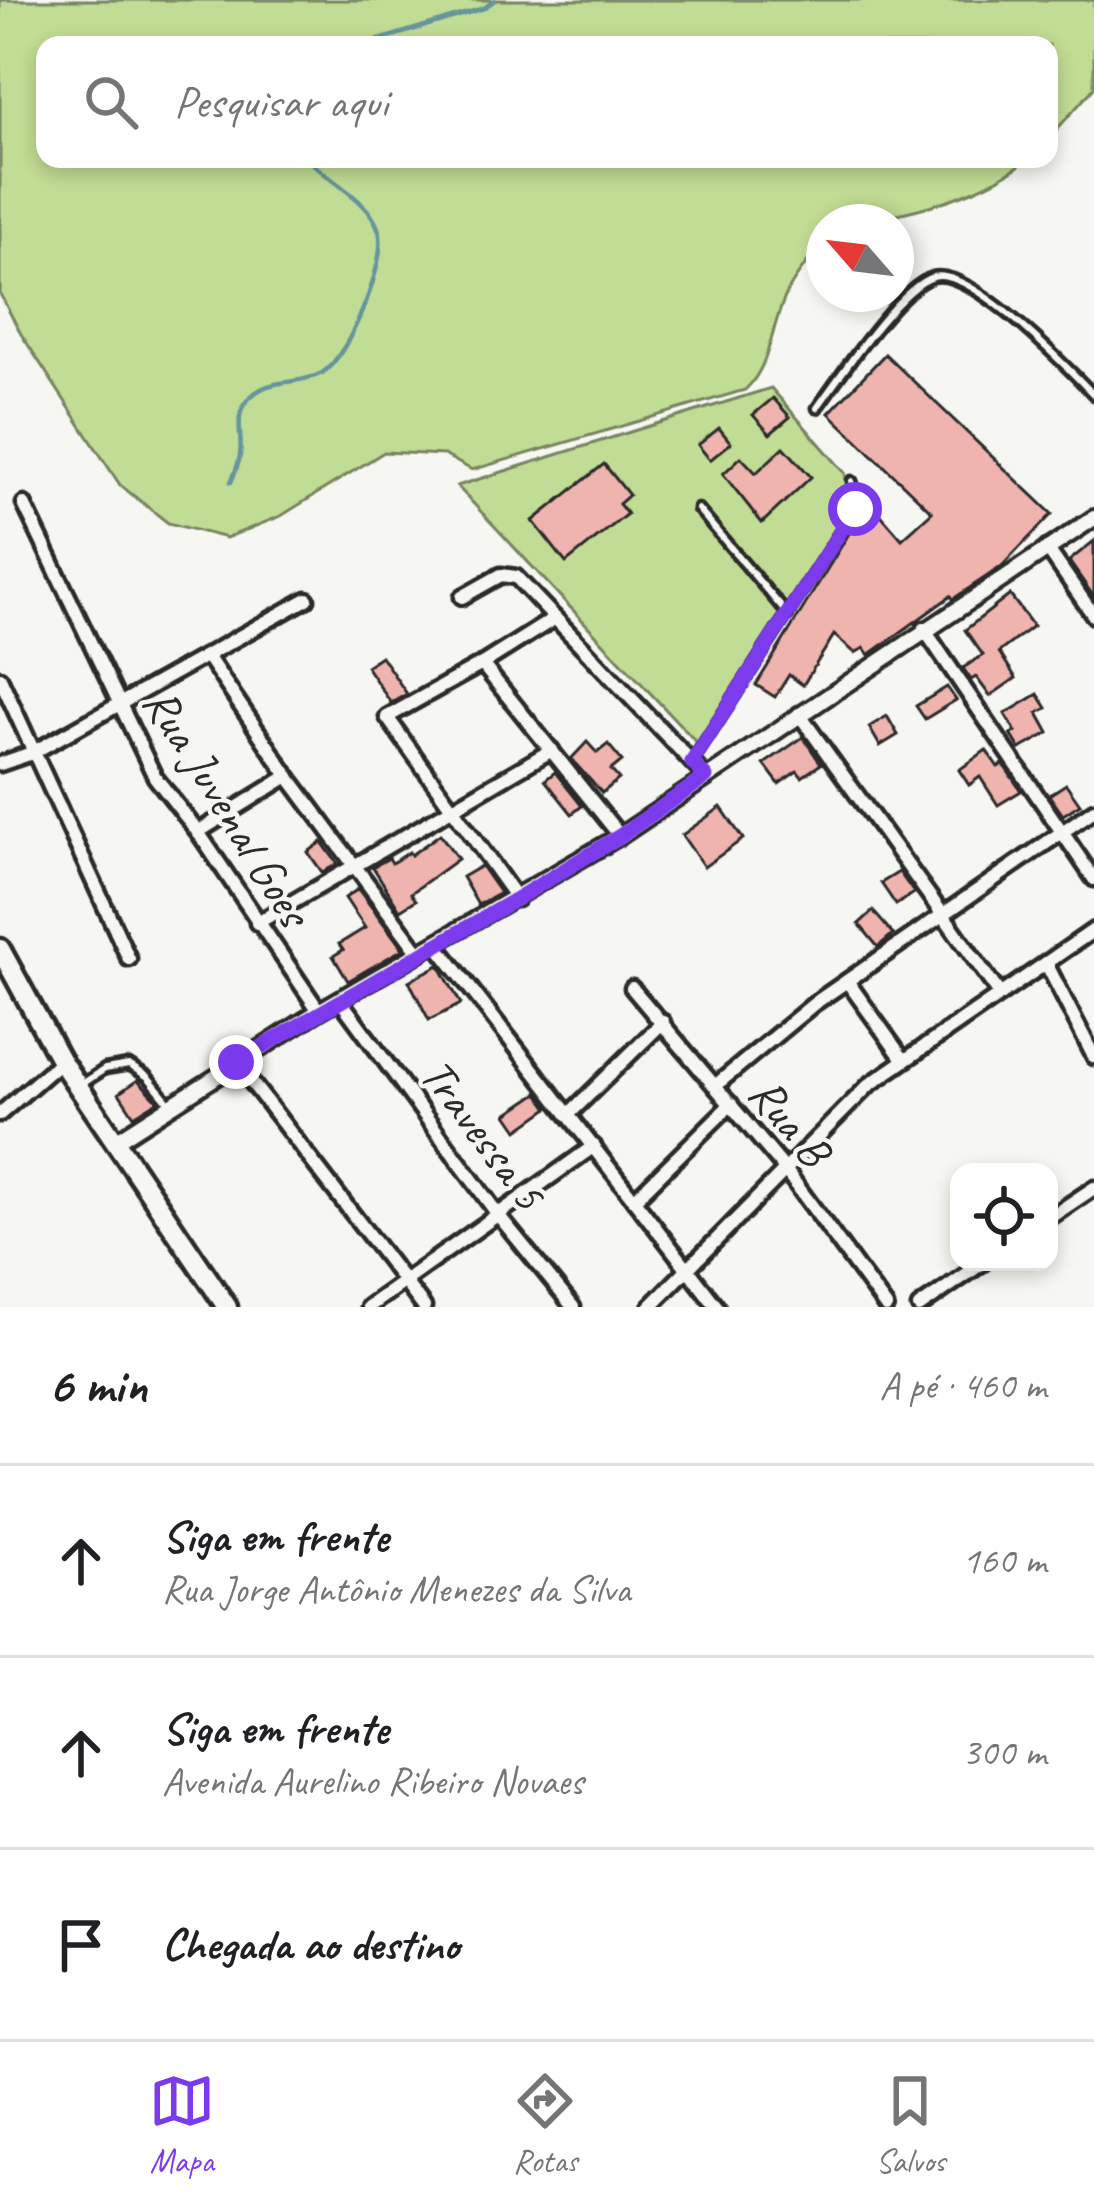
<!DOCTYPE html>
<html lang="pt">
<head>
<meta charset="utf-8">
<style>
	:root { --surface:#fff; --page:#f2f2f2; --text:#202124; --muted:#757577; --line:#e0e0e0; --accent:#7c3aed }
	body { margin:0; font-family:Caveat,sans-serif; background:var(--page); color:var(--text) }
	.controls { position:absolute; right:36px; bottom:36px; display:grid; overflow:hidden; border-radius:24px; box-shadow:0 6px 18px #0003 }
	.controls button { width:108px; height:108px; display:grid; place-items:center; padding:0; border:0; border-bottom:3px solid var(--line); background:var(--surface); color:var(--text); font:60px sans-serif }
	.compass { position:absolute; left:806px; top:204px; width:108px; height:108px; border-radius:50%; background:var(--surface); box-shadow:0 6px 18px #0003; rotate:298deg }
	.stop { position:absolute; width:36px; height:36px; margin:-27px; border:9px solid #7c3aed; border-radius:50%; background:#fff }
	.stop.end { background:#7c3aed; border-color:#fff; box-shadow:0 3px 12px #0008 }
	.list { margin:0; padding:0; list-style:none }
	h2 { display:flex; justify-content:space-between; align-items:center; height:156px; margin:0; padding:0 48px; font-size:51px }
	h2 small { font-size:39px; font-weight:400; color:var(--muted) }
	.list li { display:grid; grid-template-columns:78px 1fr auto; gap:36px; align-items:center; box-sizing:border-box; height:192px; padding:0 48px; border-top:3px solid var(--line) }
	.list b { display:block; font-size:45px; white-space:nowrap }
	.list p { margin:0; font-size:39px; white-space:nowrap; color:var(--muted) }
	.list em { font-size:39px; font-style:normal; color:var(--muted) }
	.icon { flex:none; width:66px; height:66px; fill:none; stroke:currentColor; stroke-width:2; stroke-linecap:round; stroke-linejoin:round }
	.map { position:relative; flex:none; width:1094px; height:1307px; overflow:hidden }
	.search { position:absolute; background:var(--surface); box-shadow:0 6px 18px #0003; left:36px; right:36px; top:36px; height:132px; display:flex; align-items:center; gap:30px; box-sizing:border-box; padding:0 42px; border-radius:24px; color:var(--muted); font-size:45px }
	.sheet { height:732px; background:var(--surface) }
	nav { display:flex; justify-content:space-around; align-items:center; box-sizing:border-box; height:168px; border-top:3px solid var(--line); background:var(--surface); font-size:33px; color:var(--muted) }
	nav a { display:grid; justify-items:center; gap:6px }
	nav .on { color:var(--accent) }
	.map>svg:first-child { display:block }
	.green { fill:#c1dc94; stroke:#768460; stroke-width:3 }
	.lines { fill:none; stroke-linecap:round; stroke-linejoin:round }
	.stream { stroke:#65959d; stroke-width:4.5 }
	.building { fill:#f0b4af; stroke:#2b2b2b; stroke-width:3 }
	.service-casing { stroke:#2b2b2b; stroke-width:15 }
	.minor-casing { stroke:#2b2b2b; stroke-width:21 }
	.tertiary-casing { stroke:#2b2b2b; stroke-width:22 }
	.primary-casing { stroke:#2b2b2b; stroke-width:27 }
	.service { stroke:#f6f6f2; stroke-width:6 }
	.minor { stroke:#f6f6f2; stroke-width:12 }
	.tertiary { stroke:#f6f6f2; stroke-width:14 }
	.primary { stroke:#f6f6f2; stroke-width:18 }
	.route { stroke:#7c3aed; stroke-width:15 }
	.labels { text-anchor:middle; stroke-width:9; stroke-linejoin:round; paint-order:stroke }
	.street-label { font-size:48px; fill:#2b2b2b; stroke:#f6f6f2 }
</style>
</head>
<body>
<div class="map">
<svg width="1094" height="1307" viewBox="0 0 1094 1307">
	<rect width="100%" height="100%" fill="#f6f6f2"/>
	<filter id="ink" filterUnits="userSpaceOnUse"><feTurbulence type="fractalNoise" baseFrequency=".00833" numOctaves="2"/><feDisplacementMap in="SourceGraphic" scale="24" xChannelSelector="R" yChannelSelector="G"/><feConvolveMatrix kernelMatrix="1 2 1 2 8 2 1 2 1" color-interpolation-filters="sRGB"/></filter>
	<g filter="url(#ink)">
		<!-- green -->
		<g class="green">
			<path d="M 0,0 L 1094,0 L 1094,88 L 1049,138 L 1049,45 L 45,45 L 45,159 L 1028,159 C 978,199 887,222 824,222 C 824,248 803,264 790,287 C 771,319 773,364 745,390 L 472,470 L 444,455 L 384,452 L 281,516 L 226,538 L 168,523 L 120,485 L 21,334 L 0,294 Z"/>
			<polygon points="771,388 845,473 850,506 698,744 457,486"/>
		</g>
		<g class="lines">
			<!-- stream -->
			<g class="stream">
				<polyline points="363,45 484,8 495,0"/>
				<path d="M 231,482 C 235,473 239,464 240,455 C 243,437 234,417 246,402 C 267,375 296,387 322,373 C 349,357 388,259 379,231 C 369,198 329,182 308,159"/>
			</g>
		</g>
		<!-- building -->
		<g class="building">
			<polygon points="885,354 1052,514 1001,567 953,599 951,596 869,655 864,648 855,653 834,635 803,685 789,675 775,697 756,685 869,501 902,539 932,512 829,413"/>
			<polygon points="773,398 790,417 770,434 753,415"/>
			<polygon points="719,428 731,443 710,460 698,445"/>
			<polygon points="784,447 811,477 762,523 723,474 741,457 756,473"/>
			<polygon points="604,464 629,495 619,504 627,514 566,563 533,521"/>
			<polygon points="1094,541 1094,597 1069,561"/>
			<polygon points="1010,595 1033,626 999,652 1016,678 990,696 976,677 971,680 963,668 983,655 965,630"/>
			<polygon points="381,656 407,694 391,703 366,666"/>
			<polygon points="947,687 956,700 925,719 916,706"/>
			<polygon points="1038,694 1047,708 1038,713 1049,733 1020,749 1011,734 1016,732 1005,714"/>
			<polygon points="887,716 898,735 880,746 869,727"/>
			<polygon points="803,737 821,764 802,777 797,771 779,784 764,764"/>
			<polygon points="587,742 597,753 608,744 622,761 611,770 619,779 602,793 571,759"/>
			<polygon points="986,750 998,767 1003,764 1021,791 998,805 980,777 969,785 959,770"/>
			<polygon points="555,772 582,806 572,814 545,780"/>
			<polygon points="1066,784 1080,804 1063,815 1049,795"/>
			<polygon points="721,807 743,839 704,867 682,835"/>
			<polygon points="440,834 458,859 411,893 416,900 400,910 373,867 389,858 392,863 409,852 411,855"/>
			<polygon points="322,842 338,864 322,872 308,852"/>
			<polygon points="481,866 500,893 478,905 462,877"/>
			<polygon points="899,872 914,893 896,905 881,883"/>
			<polygon points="358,889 403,949 348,981 333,956 343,950 339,944 365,928 345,898"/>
			<polygon points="873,911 893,934 878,947 859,924"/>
			<polygon points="439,965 461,1004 429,1020 409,981"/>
			<polygon points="138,1080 158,1101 134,1116 119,1093"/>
			<polygon points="538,1093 549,1108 518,1130 507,1114"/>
		</g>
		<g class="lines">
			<defs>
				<g id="service">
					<path d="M 817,408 C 839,378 899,287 933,277 C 970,266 1068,368 1094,395"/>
					<polyline points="698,509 788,615"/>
					<polyline points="692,762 855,509 858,501 852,481"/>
					<polyline points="82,1084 105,1069 129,1065 148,1077 171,1105"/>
				</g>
				<g id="minor">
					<polyline points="24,504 155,777 198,832 319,1011"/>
					<polyline points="1047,548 1094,616"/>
					<polyline points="462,597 501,575 516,577 706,777"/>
					<polyline points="924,629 1094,879"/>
					<polyline points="207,656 288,776 419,953"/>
					<polyline points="482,664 620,836"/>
					<polyline points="0,678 129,959"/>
					<polyline points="799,714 999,993"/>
					<polyline points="0,764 32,753 307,599"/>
					<polyline points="198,832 288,776"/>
					<polyline points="517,899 387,717 482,664 555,618"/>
					<polyline points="257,923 552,750"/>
					<polyline points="436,944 717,1307"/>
					<polyline points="1046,963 1094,1057"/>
					<polyline points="847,981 903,1059"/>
					<polyline points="632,988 784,1168 886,1307"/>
					<polyline points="340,1000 499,1216 573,1307"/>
					<polyline points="236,1062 424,1307"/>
					<polyline points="716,1085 815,1003 1094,810"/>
					<polyline points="0,1114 61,1061"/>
					<polyline points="568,1115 663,1022"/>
					<polyline points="634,1200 731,1104"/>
					<polyline points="1049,1218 1094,1188"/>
					<polyline points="368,1307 594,1146"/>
					<polyline points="650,1307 869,1085 1094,930"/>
					<polyline points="919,1307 984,1262"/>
				</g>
				<polyline id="tertiary" points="116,1141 319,1011 620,836 1094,518"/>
				<polyline id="primary" points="0,949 61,1061 227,1307"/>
			</defs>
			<!-- service casing -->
			<use href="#service" class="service-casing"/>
			<!-- minor casing -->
			<use href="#minor" class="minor-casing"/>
			<!-- tertiary casing -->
			<use href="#tertiary" class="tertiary-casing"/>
			<!-- primary casing -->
			<use href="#primary" class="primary-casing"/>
			<!-- service -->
			<use href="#service" class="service"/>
			<!-- minor -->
			<use href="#minor" class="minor"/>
			<!-- tertiary -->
			<use href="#tertiary" class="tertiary"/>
			<!-- primary -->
			<use href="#primary" class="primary"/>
		</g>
	</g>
	<g class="lines" filter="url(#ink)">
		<!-- route -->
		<polyline class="route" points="236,1062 518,898 620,836 706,777 692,762 855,509"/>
	</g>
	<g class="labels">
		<!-- street labels -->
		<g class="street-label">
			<text transform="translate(228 806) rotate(58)" y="17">Rua Juvenal Goes</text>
			<text transform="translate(791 1121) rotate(51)" y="17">Rua B</text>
			<text transform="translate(484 1133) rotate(53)" y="17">Travessa 5</text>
		</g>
	</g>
</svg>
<div class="controls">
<button><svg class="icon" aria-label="locate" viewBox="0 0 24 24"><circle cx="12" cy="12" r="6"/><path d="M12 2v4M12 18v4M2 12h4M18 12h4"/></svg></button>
</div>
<svg class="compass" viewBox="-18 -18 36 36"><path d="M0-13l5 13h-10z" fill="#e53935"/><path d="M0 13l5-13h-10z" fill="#757577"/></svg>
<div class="stop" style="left:855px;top:509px"></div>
<div class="stop end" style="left:236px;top:1062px"></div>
<div class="search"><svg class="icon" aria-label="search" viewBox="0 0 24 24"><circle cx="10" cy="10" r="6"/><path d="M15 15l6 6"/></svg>Pesquisar aqui</div>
</div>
<section class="sheet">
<h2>6 min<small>A pé · 460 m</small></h2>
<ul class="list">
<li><svg class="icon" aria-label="ahead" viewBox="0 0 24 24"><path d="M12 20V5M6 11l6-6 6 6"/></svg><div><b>Siga em frente</b><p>Rua Jorge Antônio Menezes da Silva</p></div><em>160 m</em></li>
<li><svg class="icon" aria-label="ahead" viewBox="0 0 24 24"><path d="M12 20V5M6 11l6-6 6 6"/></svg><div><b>Siga em frente</b><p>Avenida Aurelino Ribeiro Novaes</p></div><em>300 m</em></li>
<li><svg class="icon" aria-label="arrive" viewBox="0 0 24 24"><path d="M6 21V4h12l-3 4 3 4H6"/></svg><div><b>Chegada ao destino</b></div></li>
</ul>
</section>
<nav>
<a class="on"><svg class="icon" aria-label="map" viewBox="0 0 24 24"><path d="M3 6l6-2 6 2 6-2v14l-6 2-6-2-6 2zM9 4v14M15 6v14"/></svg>Mapa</a>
<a><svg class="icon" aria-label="directions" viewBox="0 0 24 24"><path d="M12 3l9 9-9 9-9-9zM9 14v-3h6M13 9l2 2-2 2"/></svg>Rotas</a>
<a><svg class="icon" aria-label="saved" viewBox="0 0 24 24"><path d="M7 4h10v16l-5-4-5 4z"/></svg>Salvos</a>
</nav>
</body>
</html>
